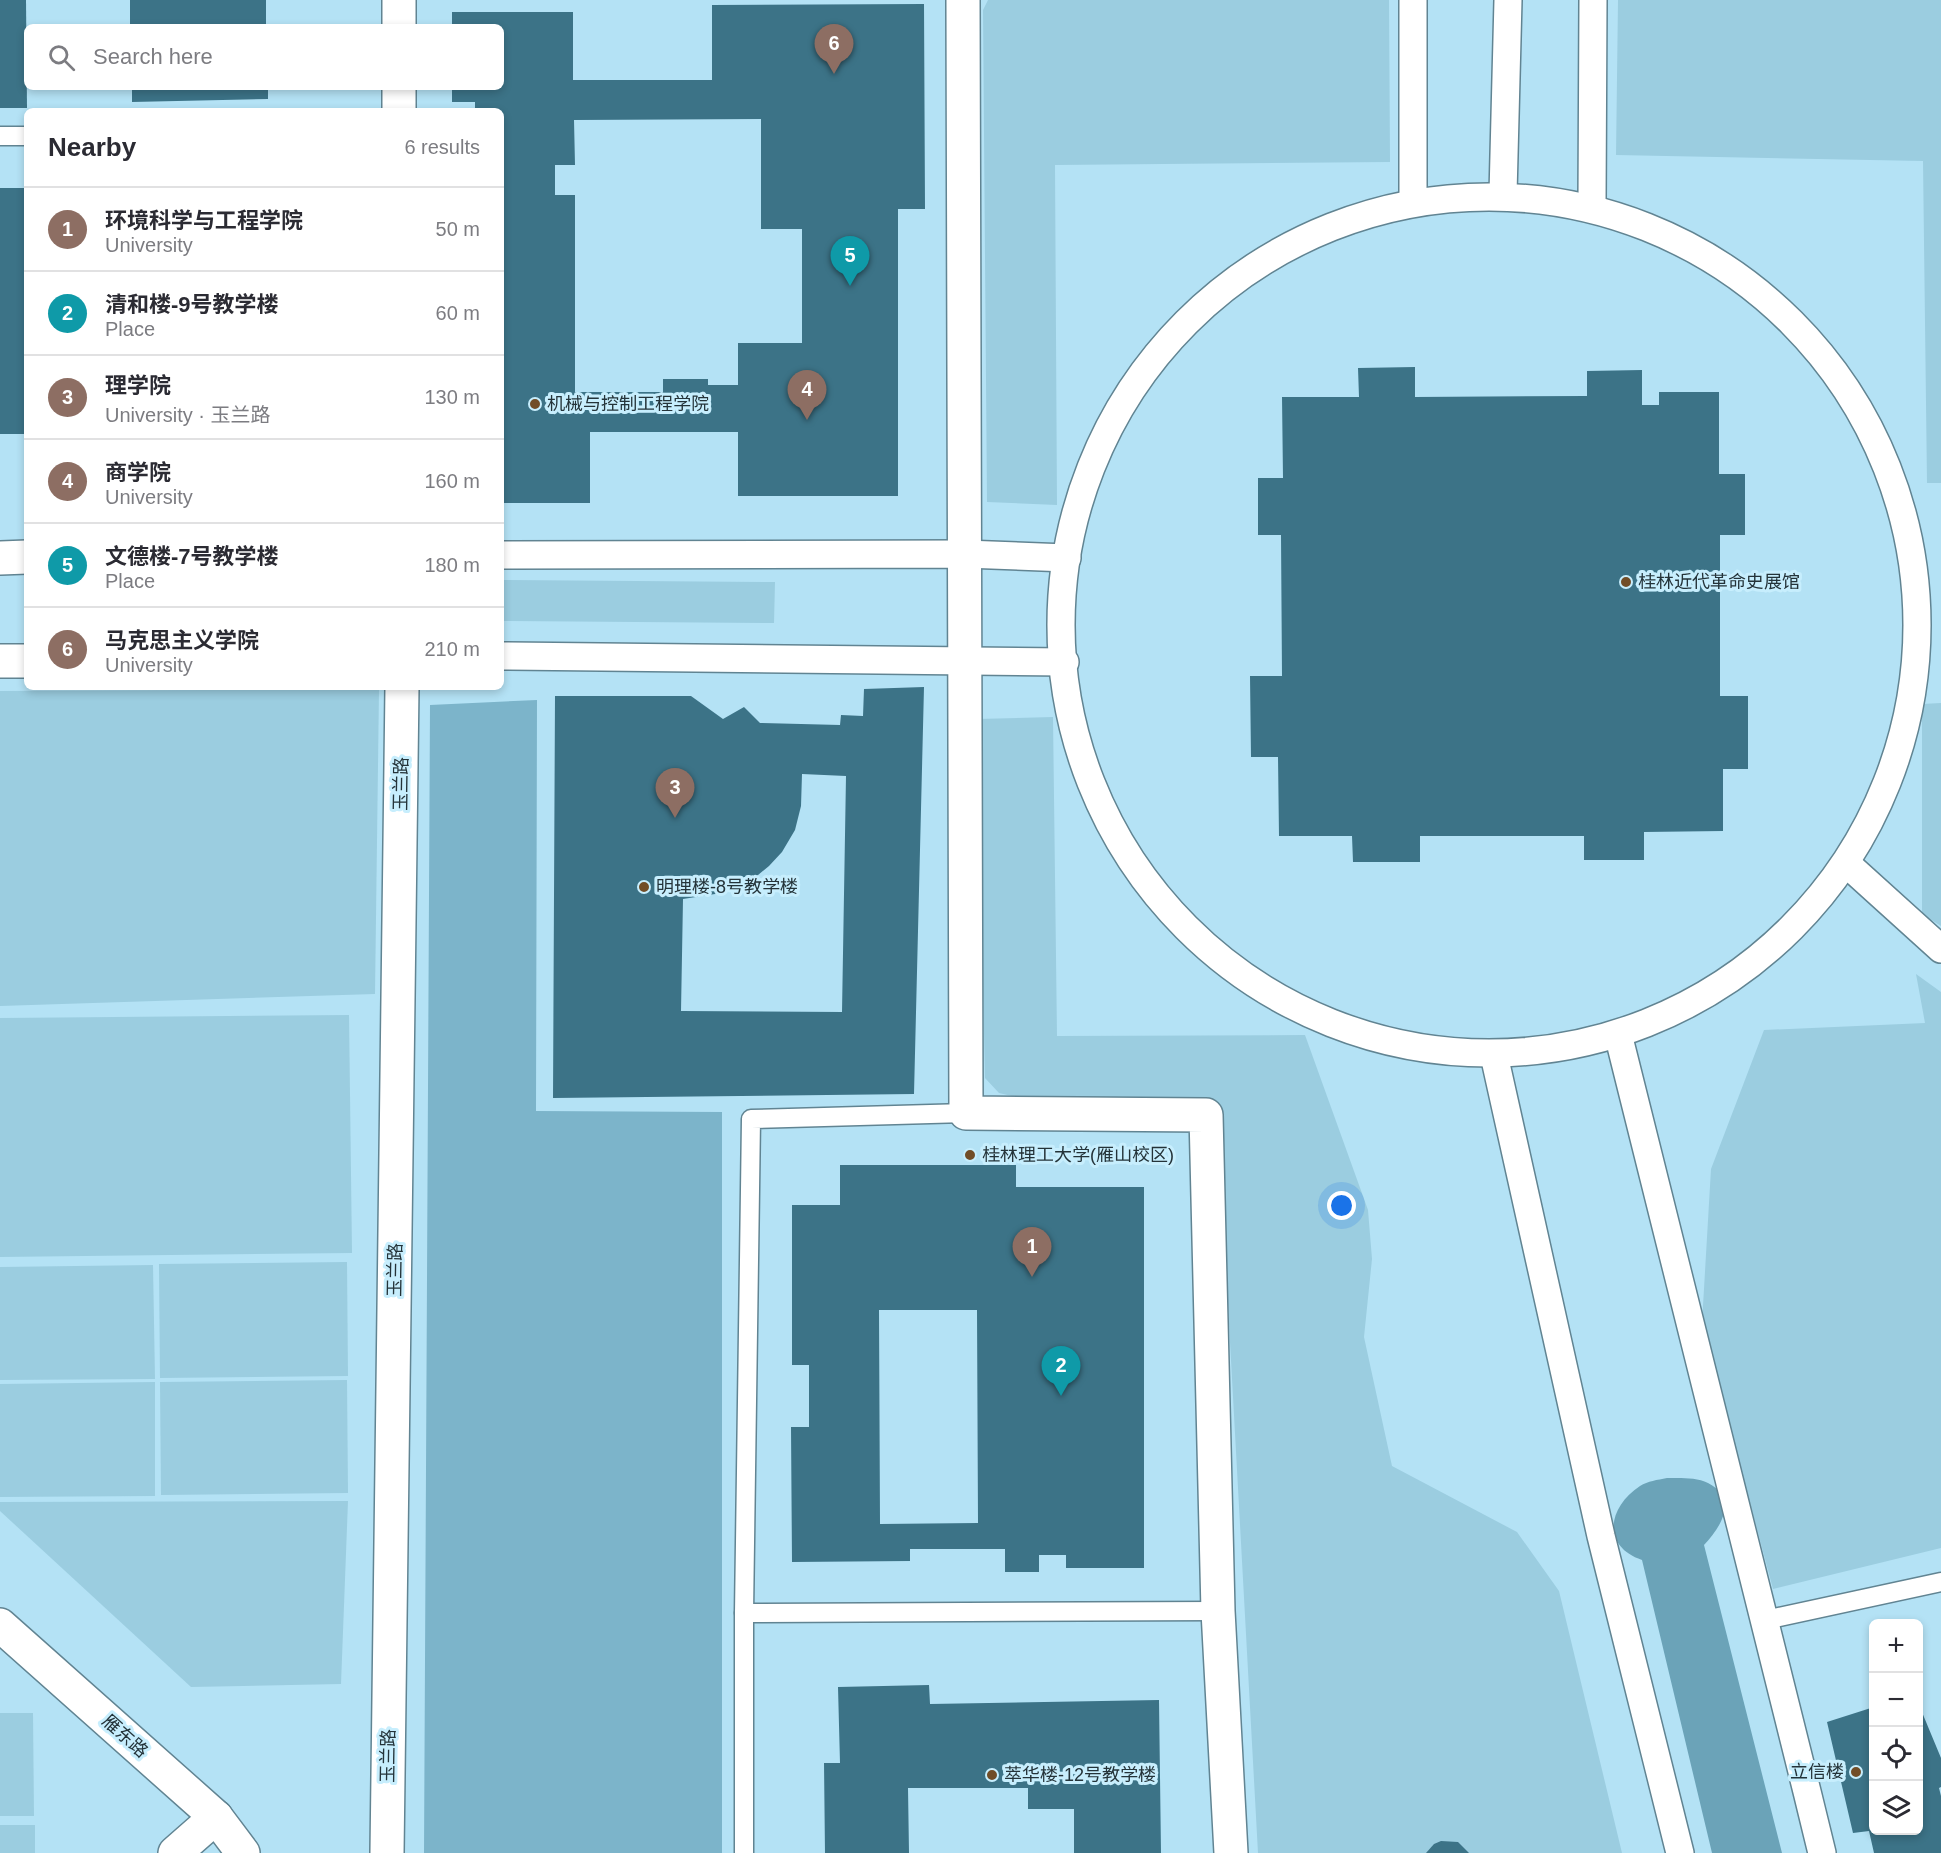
<!DOCTYPE html>
<html lang="en">
<head>
<meta charset="utf-8">
<style>
	:root { --surface:#fff; --page:#f2f2f3; --text:#2b2b33; --muted:#7c7c81; --line:#e1e1e2; --accent:#d93025 }
	body { margin:0; font-family:Arial,"Noto Sans SC",sans-serif; background:var(--page); color:var(--text) }
	.controls { position:absolute; right:18px; bottom:18px; display:grid; overflow:hidden; border-radius:9px; box-shadow:0 3px 9px #0003 }
	.controls button { width:54px; height:54px; display:grid; place-items:center; padding:0; border:0; border-bottom:2px solid var(--line); background:var(--surface); color:var(--text); font:30px sans-serif }
	.you { position:absolute; left:1342px; top:1206px; width:21px; height:21px; margin:-15px; border:4px solid #fff; border-radius:50%; background:#1a73e8; box-shadow:0 0 0 9px #1a73e833 }
	.badge { display:grid; place-items:center; width:39px; height:39px; border-radius:50%; background:var(--accent); color:#fff; font-size:20px; font-weight:700 }
	.pin { position:absolute; translate:-50% -50px; filter:drop-shadow(0 2px 3px #0008) }
	.pin::after { content:''; position:absolute; top:32px; width:21px; height:18px; background:inherit; clip-path:polygon(0 0,100% 0,50% 100%) }
	.list { margin:0; padding:0; list-style:none }
	h2 { display:flex; justify-content:space-between; align-items:center; height:78px; margin:0; padding:0 24px; font-size:26px }
	h2 small { font-size:20px; font-weight:400; color:var(--muted) }
	.list li { display:grid; grid-template-columns:39px 1fr auto; gap:18px; align-items:center; box-sizing:border-box; height:84px; padding:0 24px; border-top:2px solid var(--line) }
	.list b { display:block; font-size:22px; white-space:nowrap }
	.list p { margin:0; font-size:20px; white-space:nowrap; color:var(--muted) }
	.list em { font-size:20px; font-style:normal; color:var(--muted) }
	.icon { flex:none; width:33px; height:33px; fill:none; stroke:currentColor; stroke-width:2; stroke-linecap:round; stroke-linejoin:round }
	.map { position:relative; flex:none; width:1941px; height:1853px; overflow:hidden }
	.search { position:absolute; background:var(--surface); box-shadow:0 3px 9px #0003; left:24px; top:24px; width:480px; height:66px; display:flex; align-items:center; gap:15px; box-sizing:border-box; padding:0 21px; border-radius:9px; color:var(--muted); font-size:22px }
	.panel { position:absolute; background:var(--surface); box-shadow:0 3px 9px #0003; left:24px; top:108px; width:480px; height:582px; border-radius:9px }
	.map>svg:first-child { display:block }
	.built { fill:#b4e2f5; fill-rule:evenodd }
	.green { fill:#9bcde0 }
	.forest { fill:#7cb4ca }
	.water { fill:#6ba3b8 }
	.building { fill:#3c7387; fill-rule:evenodd }
	.lines { fill:none; stroke-linecap:round; stroke-linejoin:round }
	.service-casing { stroke:#618492; stroke-width:21 }
	.pedestrian-casing { stroke:#618492; stroke-width:30 }
	.minor-casing { stroke:#618492; stroke-width:36 }
	.service { stroke:#fff; stroke-width:18 }
	.pedestrian { stroke:#fff; stroke-width:27 }
	.minor { stroke:#fff; stroke-width:33 }
	.poi-dot { fill:#714d27; stroke:#c7eefd; stroke-width:2 }
	.labels { text-anchor:middle; stroke-width:6; stroke-linejoin:round; paint-order:stroke }
	.poi-label { font-size:18px; fill:#243339; stroke:#c7eefd; text-anchor:start }
	.street-label { font-size:18px; fill:#243339; stroke:#c7eefd }
</style>
</head>
<body>
<div class="map">
<svg width="1941" height="1853" viewBox="0 0 1941 1853">
	<rect width="100%" height="100%" fill="#c7eefd"/>
	<!-- built -->
	<path class="built" d="M 0,0 L 1941,0 L 1941,1853 L 0,1853 ZM 27,27 L 501,27 L 501,87 L 27,87 ZM 27,111 L 501,111 L 501,687 L 27,687 ZM 1874,1624 L 1918,1624 L 1918,1830 L 1874,1830 Z"/>
	<!-- green -->
	<g class="green">
		<polygon points="988,0 1389,0 1390,162 1055,165 1057,505 987,502 983,10"/>
		<polygon points="1618,0 1941,0 1941,483 1927,483 1923,161 1616,155"/>
		<polygon points="501,580 775,582 774,623 501,621"/>
		<polygon points="379,689 375,994 0,1006 0,691"/>
		<polygon points="1941,703 1941,926 1922,914 1922,704"/>
		<polygon points="1053,717 1057,1036 1305,1035 1368,1210 1372,1259 1364,1337 1392,1466 1517,1532 1559,1591 1622,1853 1258,1853 1217,1105 1016,1097 999,1093 985,1078 977,719"/>
		<polygon points="1916,974 1941,992 1941,1548 1773,1589 1702,1323 1711,1169 1764,1030 1925,1023"/>
		<polygon points="349,1015 352,1253 0,1257 0,1018"/>
		<polygon points="347,1262 348,1376 160,1378 159,1264"/>
		<polygon points="153,1265 155,1379 0,1380 0,1267"/>
		<polygon points="347,1380 348,1493 161,1495 160,1382"/>
		<polygon points="155,1382 155,1496 0,1497 0,1384"/>
		<polygon points="348,1501 341,1684 191,1687 0,1511 0,1502"/>
		<polygon points="0,1713 33,1713 34,1816 0,1816"/>
		<rect x="0" y="1825" width="35" height="28"/>
	</g>
	<!-- forest -->
	<polygon class="forest" points="537,700 536,1111 722,1112 722,1853 424,1853 430,705"/>
	<!-- water -->
	<path class="water" d="M 1667,1478 C 1680,1478 1696,1477 1708,1483 C 1739,1499 1721,1527 1704,1545 L 1782,1853 L 1712,1853 L 1642,1560 C 1601,1546 1608,1507 1640,1486 C 1648,1481 1657,1480 1667,1478 Z"/>
	<!-- building -->
	<g class="building">
		<polygon points="0,0 26,0 27,108 0,108"/>
		<rect x="130" y="0" width="136" height="27"/>
		<path d="M 924,4 L 925,209 L 898,209 L 898,496 L 738,496 L 738,432 L 590,432 L 590,503 L 501,503 L 501,111 L 475,111 L 475,102 L 452,102 L 452,87 L 501,87 L 501,27 L 452,27 L 452,12 L 573,12 L 573,80 L 712,80 L 712,5 ZM 761,119 L 761,229 L 802,229 L 802,343 L 738,343 L 738,385 L 708,385 L 708,379 L 663,379 L 663,392 L 575,392 L 575,195 L 555,195 L 555,165 L 575,165 L 574,120 Z"/>
		<polygon points="132,87 268,87 268,99 132,102"/>
		<rect x="0" y="188" width="27" height="246"/>
		<polygon points="1415,367 1415,397 1587,396 1587,371 1642,370 1642,405 1659,405 1659,392 1719,392 1719,474 1745,474 1745,535 1720,535 1720,696 1748,696 1748,769 1723,769 1723,831 1644,832 1644,860 1584,860 1584,836 1420,836 1420,862 1353,862 1352,836 1279,836 1278,757 1251,757 1250,676 1282,676 1281,535 1258,535 1258,478 1283,478 1282,397 1359,397 1358,368"/>
		<path d="M 924,687 L 914,1094 L 553,1098 L 555,696 L 691,696 L 723,719 L 744,707 L 760,723 L 840,725 L 841,715 L 863,716 L 864,689 ZM 802,774 L 846,776 L 842,1012 L 681,1011 L 683,899 L 715,894 L 752,880 L 769,866 L 782,852 L 795,830 L 801,806 Z"/>
		<path d="M 840,1165 L 1016,1165 L 1016,1187 L 1144,1187 L 1144,1568 L 1066,1568 L 1066,1555 L 1039,1555 L 1039,1572 L 1005,1572 L 1005,1549 L 910,1549 L 910,1561 L 792,1562 L 791,1427 L 809,1427 L 809,1365 L 792,1365 L 792,1205 L 840,1205 ZM 879,1310 L 977,1310 L 978,1523 L 880,1524 Z"/>
		<polygon points="929,1685 930,1704 1159,1700 1161,1853 1074,1853 1074,1809 1028,1809 1028,1788 908,1788 909,1853 825,1853 824,1763 840,1763 838,1687"/>
		<polygon points="1919,1705 1941,1758 1941,1787 1939,1788 1941,1796 1941,1853 1874,1853 1869,1831 1853,1833 1827,1722 1874,1707 1874,1830 1918,1830"/>
		<polygon points="1441,1841 1458,1842 1469,1853 1426,1853 1434,1844"/>
	</g>
	<g class="lines">
		<defs>
			<g id="service">
				<polyline points="0,136 27,136"/>
				<polyline points="744,1613 751,1119 966,1113"/>
				<polyline points="1765,1620 1941,1582"/>
				<polyline points="744,1853 744,1613 1218,1611"/>
			</g>
			<g id="pedestrian">
				<polyline points="1413,0 1413,199"/>
				<polyline points="1503,194 1508,0"/>
				<circle cx="1489" cy="625" r="428"/>
				<polyline points="1592,203 1593,0"/>
				<polyline points="501,555 965,554 1067,558"/>
				<polyline points="501,656 1065,662"/>
				<polyline points="1847,864 1941,949"/>
				<path d="M 1619,1038 C 1686,1310 1756,1581 1822,1853"/>
				<polyline points="1494,1055 1601,1536 1680,1853"/>
			</g>
			<g id="minor">
				<polyline points="963,0 966,1113 1206,1115 1218,1611 1231,1853"/>
				<polyline points="399,27 399,0"/>
				<polyline points="399,111 399,87"/>
				<polyline points="0,558 27,557"/>
				<polyline points="0,661 27,661"/>
				<polyline points="0,1625 216,1817 243,1853"/>
				<polyline points="175,1853 216,1817"/>
				<polyline points="387,1853 402,687"/>
			</g>
		</defs>
		<!-- service casing -->
		<use href="#service" class="service-casing"/>
		<!-- pedestrian casing -->
		<use href="#pedestrian" class="pedestrian-casing"/>
		<!-- minor casing -->
		<use href="#minor" class="minor-casing"/>
		<!-- service -->
		<use href="#service" class="service"/>
		<!-- pedestrian -->
		<use href="#pedestrian" class="pedestrian"/>
		<!-- minor -->
		<use href="#minor" class="minor"/>
	</g>
	<!-- markers -->
	<g class="poi-dot">
		<circle cx="535" cy="404" r="6"/>
		<circle cx="1626" cy="582" r="6"/>
		<circle cx="644" cy="887" r="6"/>
		<circle cx="970" cy="1155" r="6"/>
		<circle cx="1856" cy="1772" r="6"/>
		<circle cx="992" cy="1775" r="6"/>
	</g>
	<g class="labels">
		<!-- poi labels -->
		<g class="poi-label">
			<text x="547" y="410">机械与控制工程学院</text>
			<text x="1638" y="588">桂林近代革命史展馆</text>
			<text x="656" y="893">明理楼-8号教学楼</text>
			<text x="982" y="1161">桂林理工大学(雁山校区)</text>
			<text x="1844" y="1778" text-anchor="end">立信楼</text>
			<text x="1004" y="1781">萃华楼-12号教学楼</text>
		</g>
		<!-- street labels -->
		<g class="street-label">
			<text transform="translate(401 784) rotate(-89)" y="6">玉兰路</text>
			<text transform="translate(395 1270) rotate(-89)" y="6">玉兰路</text>
			<text transform="translate(125 1736) rotate(42)" y="6">雁东路</text>
			<text transform="translate(388 1756) rotate(-89)" y="6">玉兰路</text>
		</g>
	</g>
</svg>
<div class="controls">
<button>+</button>
<button>−</button>
<button><svg class="icon" aria-label="locate" viewBox="0 0 24 24"><circle cx="12" cy="12" r="6"/><path d="M12 2v4M12 18v4M2 12h4M18 12h4"/></svg></button>
<button><svg class="icon" aria-label="layers" viewBox="0 0 24 24"><path d="M12 4l9 5-9 5-9-5zM3 14l9 5 9-5"/></svg></button>
</div>
<div class="you"></div>
<div class="pin badge" style="left:1032px;top:1277px;background:#8d6e63">1</div>
<div class="pin badge" style="left:1061px;top:1396px;background:#0f9aa8">2</div>
<div class="pin badge" style="left:675px;top:818px;background:#8d6e63">3</div>
<div class="pin badge" style="left:807px;top:420px;background:#8d6e63">4</div>
<div class="pin badge" style="left:850px;top:286px;background:#0f9aa8">5</div>
<div class="pin badge" style="left:834px;top:74px;background:#8d6e63">6</div>
<div class="search"><svg class="icon" aria-label="search" viewBox="0 0 24 24"><circle cx="10" cy="10" r="6"/><path d="M15 15l6 6"/></svg>Search here</div>
<section class="panel">
<h2>Nearby<small>6 results</small></h2>
<ul class="list">
<li><span class="badge" style="background:#8d6e63">1</span><div><b>环境科学与工程学院</b><p>University</p></div><em>50 m</em></li>
<li><span class="badge" style="background:#0f9aa8">2</span><div><b>清和楼-9号教学楼</b><p>Place</p></div><em>60 m</em></li>
<li><span class="badge" style="background:#8d6e63">3</span><div><b>理学院</b><p>University · 玉兰路</p></div><em>130 m</em></li>
<li><span class="badge" style="background:#8d6e63">4</span><div><b>商学院</b><p>University</p></div><em>160 m</em></li>
<li><span class="badge" style="background:#0f9aa8">5</span><div><b>文德楼-7号教学楼</b><p>Place</p></div><em>180 m</em></li>
<li><span class="badge" style="background:#8d6e63">6</span><div><b>马克思主义学院</b><p>University</p></div><em>210 m</em></li>
</ul>
</section>
</div>
</body>
</html>
